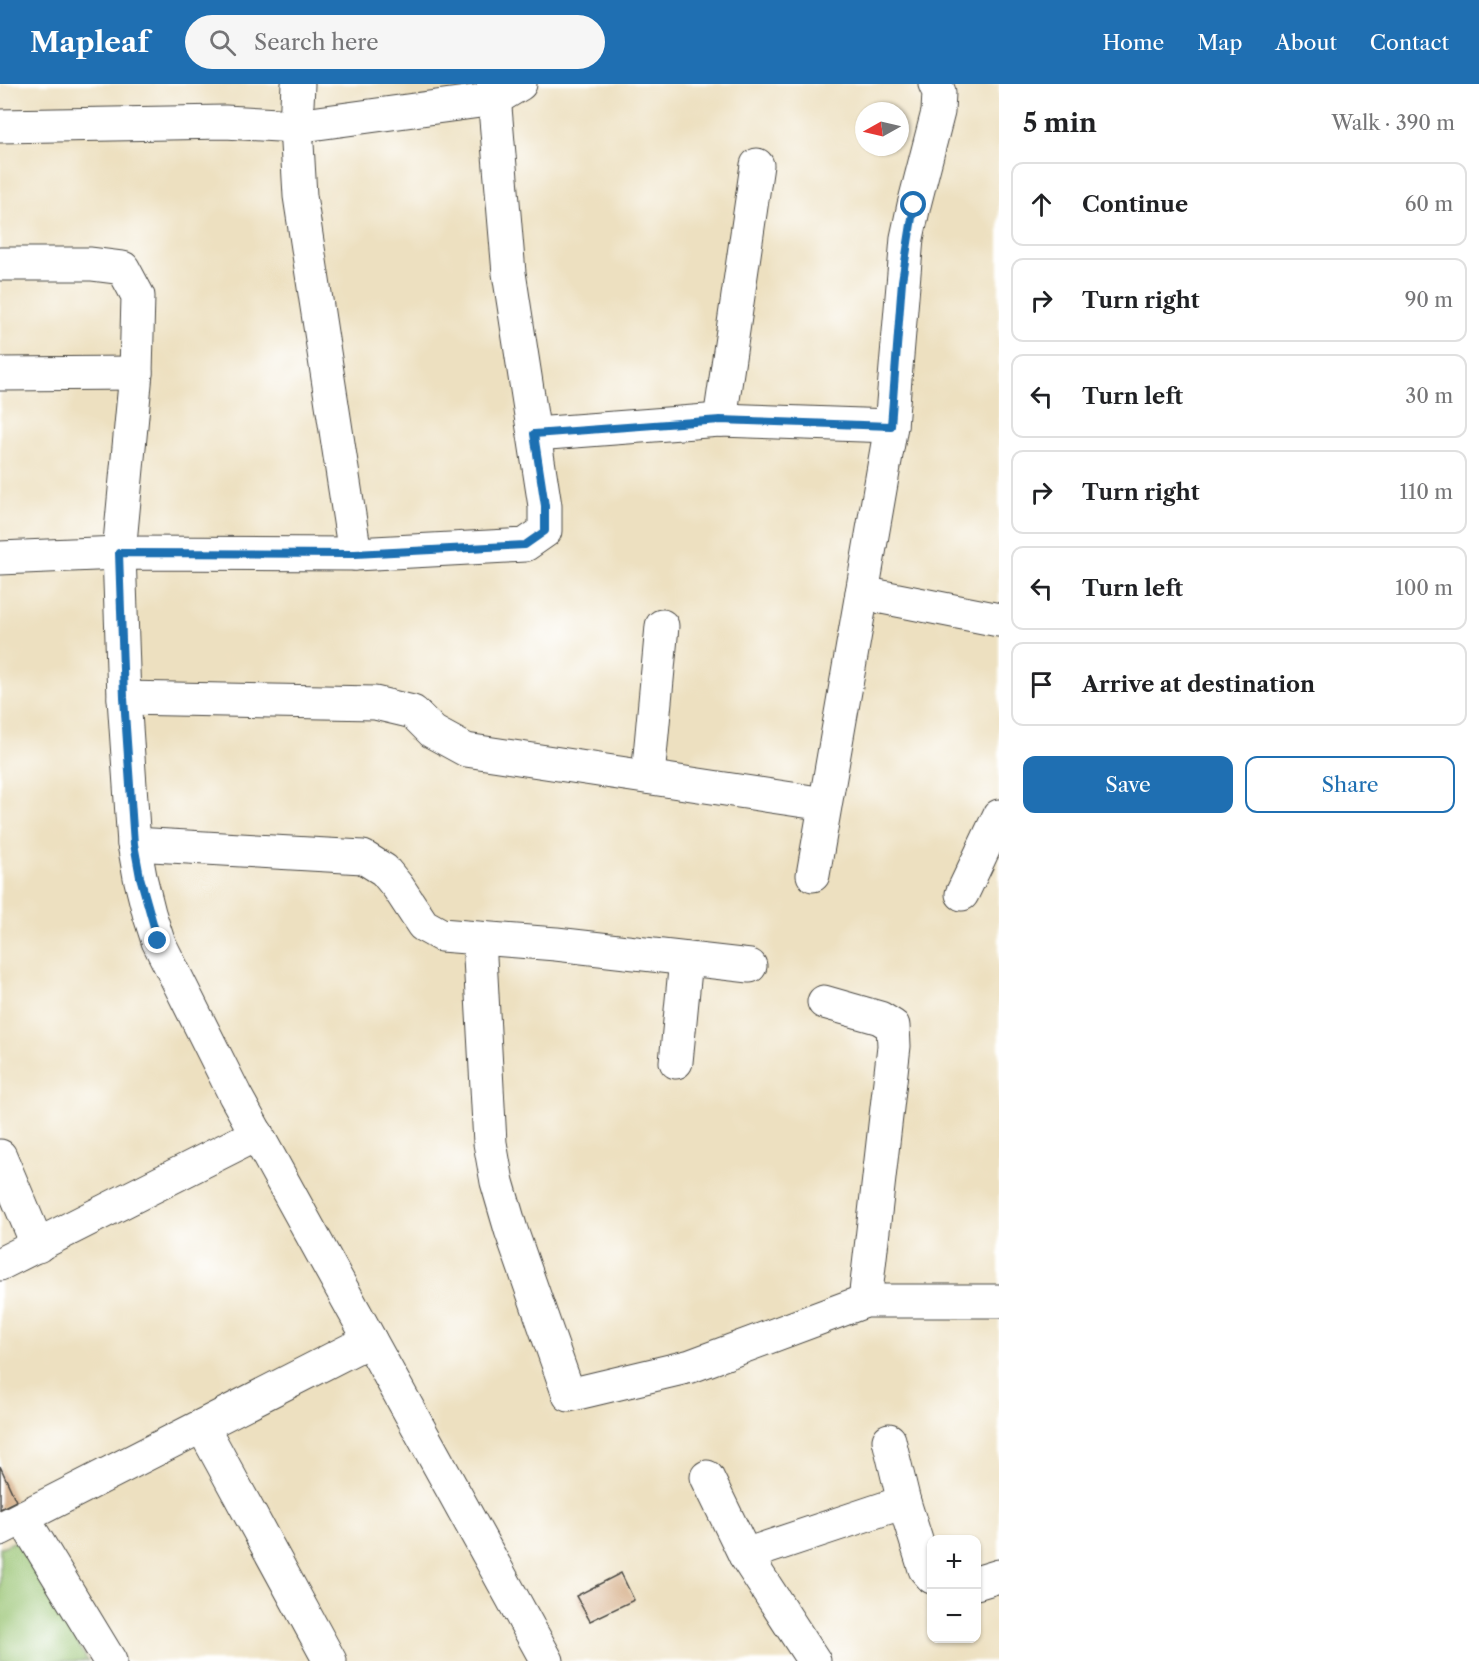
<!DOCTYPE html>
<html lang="en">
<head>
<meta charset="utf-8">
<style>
	:root { --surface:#fff; --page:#f6f6f6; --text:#202124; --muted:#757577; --line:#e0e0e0; --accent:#1f6fb2 }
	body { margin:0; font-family:"Libre Caslon Text",serif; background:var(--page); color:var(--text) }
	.controls { position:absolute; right:18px; bottom:18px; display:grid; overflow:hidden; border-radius:12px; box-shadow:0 2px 4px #0004 }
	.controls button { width:54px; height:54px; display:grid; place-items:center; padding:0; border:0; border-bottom:2px solid var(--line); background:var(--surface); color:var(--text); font:30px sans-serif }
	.compass { position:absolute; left:855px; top:18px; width:54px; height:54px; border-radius:50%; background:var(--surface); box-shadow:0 2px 4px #0004; rotate:262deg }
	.stop { position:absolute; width:18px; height:18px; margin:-14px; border:4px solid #1f6fb2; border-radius:50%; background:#fff }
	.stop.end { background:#1f6fb2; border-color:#fff; box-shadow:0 2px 6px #0008 }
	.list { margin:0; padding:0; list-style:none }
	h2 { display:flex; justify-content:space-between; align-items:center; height:78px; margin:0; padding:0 24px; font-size:26px }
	h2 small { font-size:20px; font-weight:400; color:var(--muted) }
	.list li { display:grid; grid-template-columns:39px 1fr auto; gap:18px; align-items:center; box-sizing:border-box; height:84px; margin:0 12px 12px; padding:0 12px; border:2px solid var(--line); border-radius:12px }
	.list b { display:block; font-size:22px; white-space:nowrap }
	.list em { font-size:20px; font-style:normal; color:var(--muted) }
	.actions { display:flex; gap:12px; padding:18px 24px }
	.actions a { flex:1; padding:14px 0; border:2px solid var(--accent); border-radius:12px; text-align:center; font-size:21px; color:var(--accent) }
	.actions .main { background:var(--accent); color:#fff }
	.icon { flex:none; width:33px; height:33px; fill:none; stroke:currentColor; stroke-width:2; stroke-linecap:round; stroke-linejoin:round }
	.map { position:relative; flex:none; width:999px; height:1577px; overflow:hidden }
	header { display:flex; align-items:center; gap:36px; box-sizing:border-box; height:84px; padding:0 30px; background:var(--accent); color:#fff }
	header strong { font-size:28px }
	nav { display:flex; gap:33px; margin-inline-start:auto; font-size:21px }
	.search { width:420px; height:54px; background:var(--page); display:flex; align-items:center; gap:15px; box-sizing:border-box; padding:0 21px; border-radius:33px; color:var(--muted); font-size:22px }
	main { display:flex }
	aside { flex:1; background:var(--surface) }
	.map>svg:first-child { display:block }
	.green { fill:#96c270; stroke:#60764e; stroke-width:1.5 }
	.building { fill:#d8b38f }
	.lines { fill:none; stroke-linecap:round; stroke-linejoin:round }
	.minor-casing { stroke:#484641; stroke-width:35 }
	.minor { stroke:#fff; stroke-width:33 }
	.route { stroke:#1f6fb2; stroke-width:8 }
</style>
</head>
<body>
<header>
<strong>Mapleaf</strong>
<div class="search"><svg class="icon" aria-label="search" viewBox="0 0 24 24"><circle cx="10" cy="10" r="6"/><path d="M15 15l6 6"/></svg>Search here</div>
<nav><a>Home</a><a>Map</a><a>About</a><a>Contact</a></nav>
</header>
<main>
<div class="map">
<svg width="999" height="1577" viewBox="0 0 999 1577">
	<rect width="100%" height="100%" fill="#fff"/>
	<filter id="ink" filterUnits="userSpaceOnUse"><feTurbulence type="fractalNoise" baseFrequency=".0167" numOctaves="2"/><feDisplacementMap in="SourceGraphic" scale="12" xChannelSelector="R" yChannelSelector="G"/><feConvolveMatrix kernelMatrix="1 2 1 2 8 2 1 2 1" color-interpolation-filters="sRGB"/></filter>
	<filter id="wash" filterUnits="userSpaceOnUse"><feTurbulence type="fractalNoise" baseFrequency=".008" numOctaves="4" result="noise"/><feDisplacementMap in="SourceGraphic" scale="24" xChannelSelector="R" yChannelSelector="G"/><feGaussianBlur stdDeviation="1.35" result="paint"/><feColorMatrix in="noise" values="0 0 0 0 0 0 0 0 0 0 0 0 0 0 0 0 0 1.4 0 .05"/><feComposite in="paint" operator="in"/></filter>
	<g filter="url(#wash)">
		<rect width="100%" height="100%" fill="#ede0c0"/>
		<!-- green -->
		<polygon class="green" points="16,1457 88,1577 0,1577 0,1464"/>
		<g id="blocks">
			<!-- building -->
			<g class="building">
				<polygon points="0,1382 16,1417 0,1425"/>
				<polygon points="621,1489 634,1516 590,1537 576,1512"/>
			</g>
		</g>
	</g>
	<g filter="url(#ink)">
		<use href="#blocks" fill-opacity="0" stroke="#484641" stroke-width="1.5"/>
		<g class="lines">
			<defs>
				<g id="minor">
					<polyline points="298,0 296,42 300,112 355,470"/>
					<polyline points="0,42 225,38 296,42 495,15 520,0"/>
					<polyline points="0,180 91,180 123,184 138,212 136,289 119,469 124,614 134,760 140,793 149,829 158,857 235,1011 547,1577"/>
					<polyline points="0,290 136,289"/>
					<polyline points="720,336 757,81"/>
					<polyline points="535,350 720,336 891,342"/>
					<polyline points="0,474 119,469 355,470 525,461 545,447 545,422 509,189 493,0"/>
					<polyline points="862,509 999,536"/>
					<polyline points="124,614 375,619 413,628 433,648 466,666 825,720"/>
					<polyline points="648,693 662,542"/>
					<polyline points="134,760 363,773 384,786 398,803 423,841 441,851 556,860 750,882"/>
					<polyline points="813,791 891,342 907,154 914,121 938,28 939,8 935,0"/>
					<polyline points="962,810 999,732"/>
					<polyline points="479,855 490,1059 497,1098 511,1146 569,1311 691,1282 865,1217 999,1217"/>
					<polyline points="824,918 880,934 893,942 894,962 865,1217"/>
					<polyline points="676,978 686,875"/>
					<polyline points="0,1072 38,1162"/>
					<polyline points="0,1180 257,1050"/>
					<polyline points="202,1342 330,1577"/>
					<polyline points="889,1356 904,1418 925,1485 932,1493"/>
					<polyline points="707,1393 745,1471 814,1577"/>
					<polyline points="23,1434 110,1577"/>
					<polyline points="0,1445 370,1256"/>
					<polyline points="745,1471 904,1418"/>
					<polyline points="976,1499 999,1492"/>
				</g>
			</defs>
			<!-- minor casing -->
			<use href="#minor" class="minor-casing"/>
			<!-- minor -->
			<use href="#minor" class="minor"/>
		</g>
	</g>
	<g class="lines" filter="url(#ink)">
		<!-- route -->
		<polyline class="route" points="158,857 140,793 134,760 124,614 119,469 355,470 525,461 545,447 545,422 534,350 720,336 891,342 902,197 914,121"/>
	</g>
</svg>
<div class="controls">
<button>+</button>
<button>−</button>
</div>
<svg class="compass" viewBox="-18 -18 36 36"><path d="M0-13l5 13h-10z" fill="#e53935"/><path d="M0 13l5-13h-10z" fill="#757577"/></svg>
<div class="stop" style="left:914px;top:121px"></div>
<div class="stop end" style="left:158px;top:857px"></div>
</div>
<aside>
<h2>5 min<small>Walk · 390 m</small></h2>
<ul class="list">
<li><svg class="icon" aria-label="ahead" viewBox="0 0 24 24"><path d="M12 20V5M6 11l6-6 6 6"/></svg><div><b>Continue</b></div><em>60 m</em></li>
<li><svg class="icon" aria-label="right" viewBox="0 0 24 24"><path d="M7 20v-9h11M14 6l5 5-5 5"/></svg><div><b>Turn right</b></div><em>90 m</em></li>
<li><svg class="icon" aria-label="left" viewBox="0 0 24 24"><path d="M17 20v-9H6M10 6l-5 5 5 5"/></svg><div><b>Turn left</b></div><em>30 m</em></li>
<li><svg class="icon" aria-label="right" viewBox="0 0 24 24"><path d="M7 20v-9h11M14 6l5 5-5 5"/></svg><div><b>Turn right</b></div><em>110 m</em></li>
<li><svg class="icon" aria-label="left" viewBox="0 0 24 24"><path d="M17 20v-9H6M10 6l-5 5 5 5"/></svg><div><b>Turn left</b></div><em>100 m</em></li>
<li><svg class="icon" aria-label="arrive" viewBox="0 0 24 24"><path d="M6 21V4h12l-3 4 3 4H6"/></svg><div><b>Arrive at destination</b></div></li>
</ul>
<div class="actions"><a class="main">Save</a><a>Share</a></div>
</aside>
</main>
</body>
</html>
